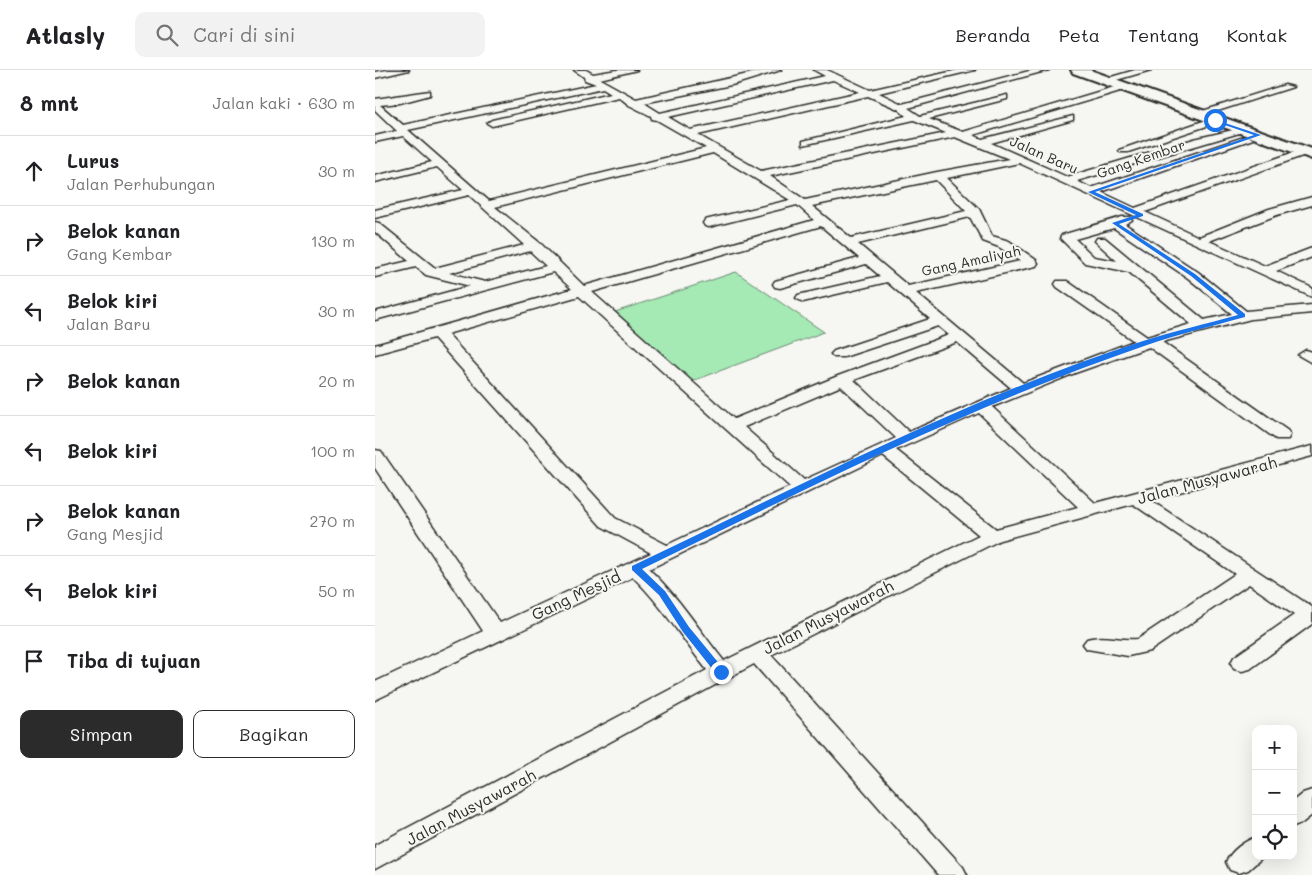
<!DOCTYPE html>
<html lang="id">
<head>
<meta charset="utf-8">
<style>
	:root { --surface:#fff; --page:#f2f2f2; --text:#202124; --muted:#757577; --line:#e0e0e0; --accent:#2b2b2b }
	body { margin:0; font-family:Mali,sans-serif; background:var(--page); color:var(--text) }
	.controls { position:absolute; right:15px; bottom:15px; display:grid; overflow:hidden; border-radius:10px; box-shadow:0 5px 20px #0002 }
	.controls button { width:45px; height:45px; display:grid; place-items:center; padding:0; border:0; border-bottom:1px solid var(--line); background:var(--surface); color:var(--text); font:25px sans-serif }
	.stop { position:absolute; width:15px; height:15px; margin:-11px; border:4px solid #1a73e8; border-radius:50%; background:#fff }
	.stop.end { background:#1a73e8; border-color:#fff; box-shadow:0 1px 5px #0008 }
	.list { margin:0; padding:0; list-style:none }
	h2 { display:flex; justify-content:space-between; align-items:center; height:65px; margin:0; padding:0 20px; font-size:21px }
	h2 small { font-size:16px; font-weight:400; color:var(--muted) }
	.list li { display:grid; grid-template-columns:32px 1fr auto; gap:15px; align-items:center; box-sizing:border-box; height:70px; padding:0 20px; border-top:1px solid var(--line) }
	.list b { display:block; font-size:19px; white-space:nowrap }
	.list p { margin:0; font-size:16px; white-space:nowrap; color:var(--muted) }
	.list em { font-size:16px; font-style:normal; color:var(--muted) }
	.actions { display:flex; gap:10px; padding:15px 20px }
	.actions a { flex:1; padding:11px 0; border:1px solid var(--accent); border-radius:10px; text-align:center; font-size:18px; color:var(--accent) }
	.actions .main { background:var(--accent); color:#fff }
	.icon { flex:none; width:28px; height:28px; fill:none; stroke:currentColor; stroke-width:2; stroke-linecap:round; stroke-linejoin:round }
	.map { position:relative; flex:none; width:937px; height:805px; overflow:hidden }
	header { display:flex; align-items:center; gap:30px; box-sizing:border-box; height:70px; padding:0 25px; background:var(--surface); border-bottom:1px solid var(--line) }
	header strong { font-size:24px }
	nav { display:flex; gap:28px; margin-inline-start:auto; font-size:18px }
	.search { width:350px; height:45px; background:var(--page); display:flex; align-items:center; gap:12px; box-sizing:border-box; padding:0 18px; border-radius:10px; color:var(--muted); font-size:19px }
	main { display:flex }
	aside { flex:1; background:var(--surface) }
	.map>svg:first-child { display:block }
	.green { fill:#a5e9b4; stroke:#688a70 }
	.lines { fill:none; stroke-linecap:round; stroke-linejoin:round }
	.minor-casing { stroke:#2b2b2b; stroke-width:3 }
	.secondary-casing { stroke:#2b2b2b; stroke-width:4 }
	.minor { fill:#f6f6f2; fill-rule:evenodd }
	.secondary { fill:#f6f6f2; fill-rule:evenodd }
	.route { fill:#1a73e8 }
	.labels { text-anchor:middle; stroke-width:4; stroke-linejoin:round; paint-order:stroke }
	.far-street-label { font-size:14px; fill:#2b2b2b; stroke:#f6f6f2 }
	.street-label { font-size:16px; fill:#2b2b2b; stroke:#f6f6f2 }
</style>
</head>
<body>
<header>
<strong>Atlasly</strong>
<div class="search"><svg class="icon" aria-label="search" viewBox="0 0 24 24"><circle cx="10" cy="10" r="6"/><path d="M15 15l6 6"/></svg>Cari di sini</div>
<nav><a>Beranda</a><a>Peta</a><a>Tentang</a><a>Kontak</a></nav>
</header>
<main>
<aside>
<h2>8 mnt<small>Jalan kaki · 630 m</small></h2>
<ul class="list">
<li><svg class="icon" aria-label="ahead" viewBox="0 0 24 24"><path d="M12 20V5M6 11l6-6 6 6"/></svg><div><b>Lurus</b><p>Jalan Perhubungan</p></div><em>30 m</em></li>
<li><svg class="icon" aria-label="right" viewBox="0 0 24 24"><path d="M7 20v-9h11M14 6l5 5-5 5"/></svg><div><b>Belok kanan</b><p>Gang Kembar</p></div><em>130 m</em></li>
<li><svg class="icon" aria-label="left" viewBox="0 0 24 24"><path d="M17 20v-9H6M10 6l-5 5 5 5"/></svg><div><b>Belok kiri</b><p>Jalan Baru</p></div><em>30 m</em></li>
<li><svg class="icon" aria-label="right" viewBox="0 0 24 24"><path d="M7 20v-9h11M14 6l5 5-5 5"/></svg><div><b>Belok kanan</b></div><em>20 m</em></li>
<li><svg class="icon" aria-label="left" viewBox="0 0 24 24"><path d="M17 20v-9H6M10 6l-5 5 5 5"/></svg><div><b>Belok kiri</b></div><em>100 m</em></li>
<li><svg class="icon" aria-label="right" viewBox="0 0 24 24"><path d="M7 20v-9h11M14 6l5 5-5 5"/></svg><div><b>Belok kanan</b><p>Gang Mesjid</p></div><em>270 m</em></li>
<li><svg class="icon" aria-label="left" viewBox="0 0 24 24"><path d="M17 20v-9H6M10 6l-5 5 5 5"/></svg><div><b>Belok kiri</b></div><em>50 m</em></li>
<li><svg class="icon" aria-label="arrive" viewBox="0 0 24 24"><path d="M6 21V4h12l-3 4 3 4H6"/></svg><div><b>Tiba di tujuan</b></div></li>
</ul>
<div class="actions"><a class="main">Simpan</a><a>Bagikan</a></div>
</aside>
<div class="map">
<svg width="937" height="805" viewBox="0 0 937 805">
	<rect width="100%" height="100%" fill="#f6f6f2"/>
	<filter id="ink" filterUnits="userSpaceOnUse"><feTurbulence type="fractalNoise" baseFrequency=".02" numOctaves="2"/><feDisplacementMap in="SourceGraphic" scale="10" xChannelSelector="R" yChannelSelector="G"/><feConvolveMatrix kernelMatrix="1 2 1 2 8 2 1 2 1" color-interpolation-filters="sRGB"/></filter>
	<g filter="url(#ink)">
		<!-- green -->
		<polygon class="green" points="361,202 449,262 315,312 234,244"/>
		<g class="lines">
			<defs>
				<g id="minor">
					<polygon points="13,0 34,0 0,8 0,2"/>
					<path d="M 199,0 L 211,0 L 218,4 L 242,0 L 262,0 L 225,9 L 261,29 L 391,0 L 406,0 L 361,14 L 269,33 L 285,43 L 450,6 L 439,0 L 452,0 L 495,20 L 583,0 L 600,0 L 504,23 L 527,34 L 658,0 L 674,0 L 533,38 L 545,46 L 632,25 L 632,29 L 554,49 L 588,62 L 746,15 L 752,15 L 752,19 L 598,65 L 607,69 L 698,46 L 698,50 L 616,73 L 692,107 L 819,69 L 871,57 L 871,61 L 702,111 L 716,118 L 869,67 L 873,66 L 878,69 L 726,122 L 760,138 L 925,80 L 933,80 L 933,84 L 770,142 L 824,167 L 894,139 L 937,127 L 937,135 L 902,145 L 834,171 L 890,196 L 937,178 L 937,187 L 901,201 L 937,218 L 937,227 L 644,93 L 572,108 L 604,139 L 617,166 L 634,171 L 661,190 L 663,193 L 661,196 L 541,223 L 648,313 L 759,271 L 682,217 L 680,214 L 682,211 L 692,211 L 772,267 L 816,254 L 754,202 L 710,193 L 685,168 L 687,165 L 747,147 L 755,147 L 757,150 L 750,154 L 823,202 L 871,241 L 937,235 L 937,243 L 876,249 L 787,272 L 913,361 L 915,365 L 913,369 L 901,369 L 774,277 L 700,303 L 617,337 L 720,433 L 937,376 L 937,386 L 775,430 L 937,537 L 937,554 L 875,599 L 867,601 L 859,599 L 856,593 L 859,587 L 919,545 L 874,514 L 775,581 L 753,586 L 712,579 L 708,574 L 712,569 C 728,564 746,571 763,569 L 860,504 L 758,434 L 625,470 L 396,585 L 588,797 L 592,805 L 563,805 L 379,594 L 0,799 L 0,775 L 332,600 C 307,569 287,535 258,507 L 0,630 L 0,612 L 108,561 L 0,398 L 0,380 L 6,381 L 125,553 L 276,483 L 226,456 L 59,268 L 0,284 L 0,275 L 197,219 L 178,202 L 0,250 L 0,242 L 95,216 L 51,205 L 41,197 L 0,207 L 0,199 L 34,191 L 0,162 L 0,152 L 4,153 L 60,198 L 149,175 L 94,125 L 0,148 L 0,140 L 88,120 L 62,97 L 0,112 L 0,106 L 57,92 L 28,66 L 0,72 L 0,66 L 22,61 L 0,40 L 0,29 L 55,21 L 55,25 L 25,33 L 5,35 L 28,55 L 221,14 L 210,10 L 209,7 ZM 458,10 L 485,22 L 315,60 L 293,47 ZM 228,18 L 236,23 L 117,50 L 112,53 L 117,56 L 244,27 L 254,35 L 276,46 L 277,49 L 282,50 L 331,78 L 114,131 L 33,60 ZM 493,26 L 523,39 L 531,46 L 428,71 L 428,75 L 539,50 L 571,63 L 386,101 L 323,65 ZM 580,67 L 634,89 L 562,102 L 430,130 L 395,106 ZM 338,83 L 415,130 L 330,150 L 328,153 L 330,156 L 334,157 L 422,135 L 439,150 L 209,216 L 165,173 L 120,137 ZM 561,110 L 591,141 L 476,168 L 437,136 ZM 595,147 L 608,171 L 624,177 L 645,191 L 533,216 L 483,174 ZM 446,156 L 484,188 L 400,211 L 398,214 L 400,217 L 405,218 L 491,194 L 505,206 L 423,225 L 421,228 L 428,232 L 512,212 L 555,249 L 459,281 L 456,284 L 459,287 L 469,287 L 563,256 L 574,265 L 463,306 L 359,349 L 217,222 ZM 739,158 L 813,208 L 857,244 L 829,250 L 730,168 L 722,168 L 720,171 L 742,191 L 719,187 L 700,169 ZM 155,181 L 171,196 L 110,212 L 74,203 ZM 204,226 L 415,417 L 292,475 L 240,448 L 72,264 ZM 582,272 L 636,318 L 534,362 L 479,310 ZM 466,316 L 521,368 L 429,410 L 369,357 ZM 604,343 L 703,437 L 621,459 L 521,380 ZM 508,386 L 604,465 L 349,591 C 324,560 303,526 274,499 Z"/>
					<polygon points="760,0 776,0 731,13 726,10"/>
					<polygon points="910,15 918,17 827,46 818,44"/>
					<polygon points="840,47 844,48 844,52 753,82 745,82 744,80"/>
					<polygon points="931,280 937,282 937,293 923,285"/>
					<polygon points="937,720 937,745 927,753 918,756 918,731 928,723"/>
					<path d="M 881,767 L 881,786 L 889,786 L 873,800 L 864,803 L 855,800 L 851,792 C 857,780 868,772 881,767 Z"/>
				</g>
				<polygon id="secondary" points="696,0 715,0 937,79 937,89 698,3"/>
			</defs>
			<!-- minor casing -->
			<use href="#minor" class="minor-casing"/>
			<!-- secondary casing -->
			<use href="#secondary" class="secondary-casing"/>
			<!-- minor -->
			<use href="#minor" class="minor"/>
			<!-- secondary -->
			<use href="#secondary" class="secondary"/>
		</g>
	</g>
	<!-- route -->
	<path class="route" d="M 838,49 L 886,65 L 720,122 L 768,144 L 768,146 L 744,154 L 820,204 L 870,244 L 870,247 C 837,256 804,264 772,275 C 597,335 433,418 267,499 L 290,521 L 314,557 L 351,602 L 349,605 L 342,605 L 308,562 L 284,525 L 257,500 L 257,496 C 425,416 591,328 768,271 C 799,261 831,254 863,245 L 816,206 L 737,153 L 761,145 L 713,122 L 879,65 L 838,51 Z"/>
	<g class="labels">
		<!-- far-street labels -->
		<g class="far-street-label">
			<text transform="translate(669 85) rotate(24)" y="5">Jalan Baru</text>
			<text transform="translate(766 89) rotate(-19)" y="5">Gang Kembar</text>
			<text transform="translate(596 191) rotate(-12)" y="5">Gang Amaliyah</text>
		</g>
		<!-- street labels -->
		<g class="street-label">
			<text transform="translate(832 410) rotate(-15)" y="6">Jalan Musyawarah</text>
			<text transform="translate(201 525) rotate(-25)" y="6">Gang Mesjid</text>
			<text transform="translate(453 547) rotate(-27)" y="6">Jalan Musyawarah</text>
			<text transform="translate(96 737) rotate(-28)" y="6">Jalan Musyawarah</text>
		</g>
	</g>
</svg>
<div class="controls">
<button>+</button>
<button>−</button>
<button><svg class="icon" aria-label="locate" viewBox="0 0 24 24"><circle cx="12" cy="12" r="6"/><path d="M12 2v4M12 18v4M2 12h4M18 12h4"/></svg></button>
</div>
<div class="stop" style="left:840px;top:50px"></div>
<div class="stop end" style="left:346px;top:602px"></div>
</div>
</main>
</body>
</html>
